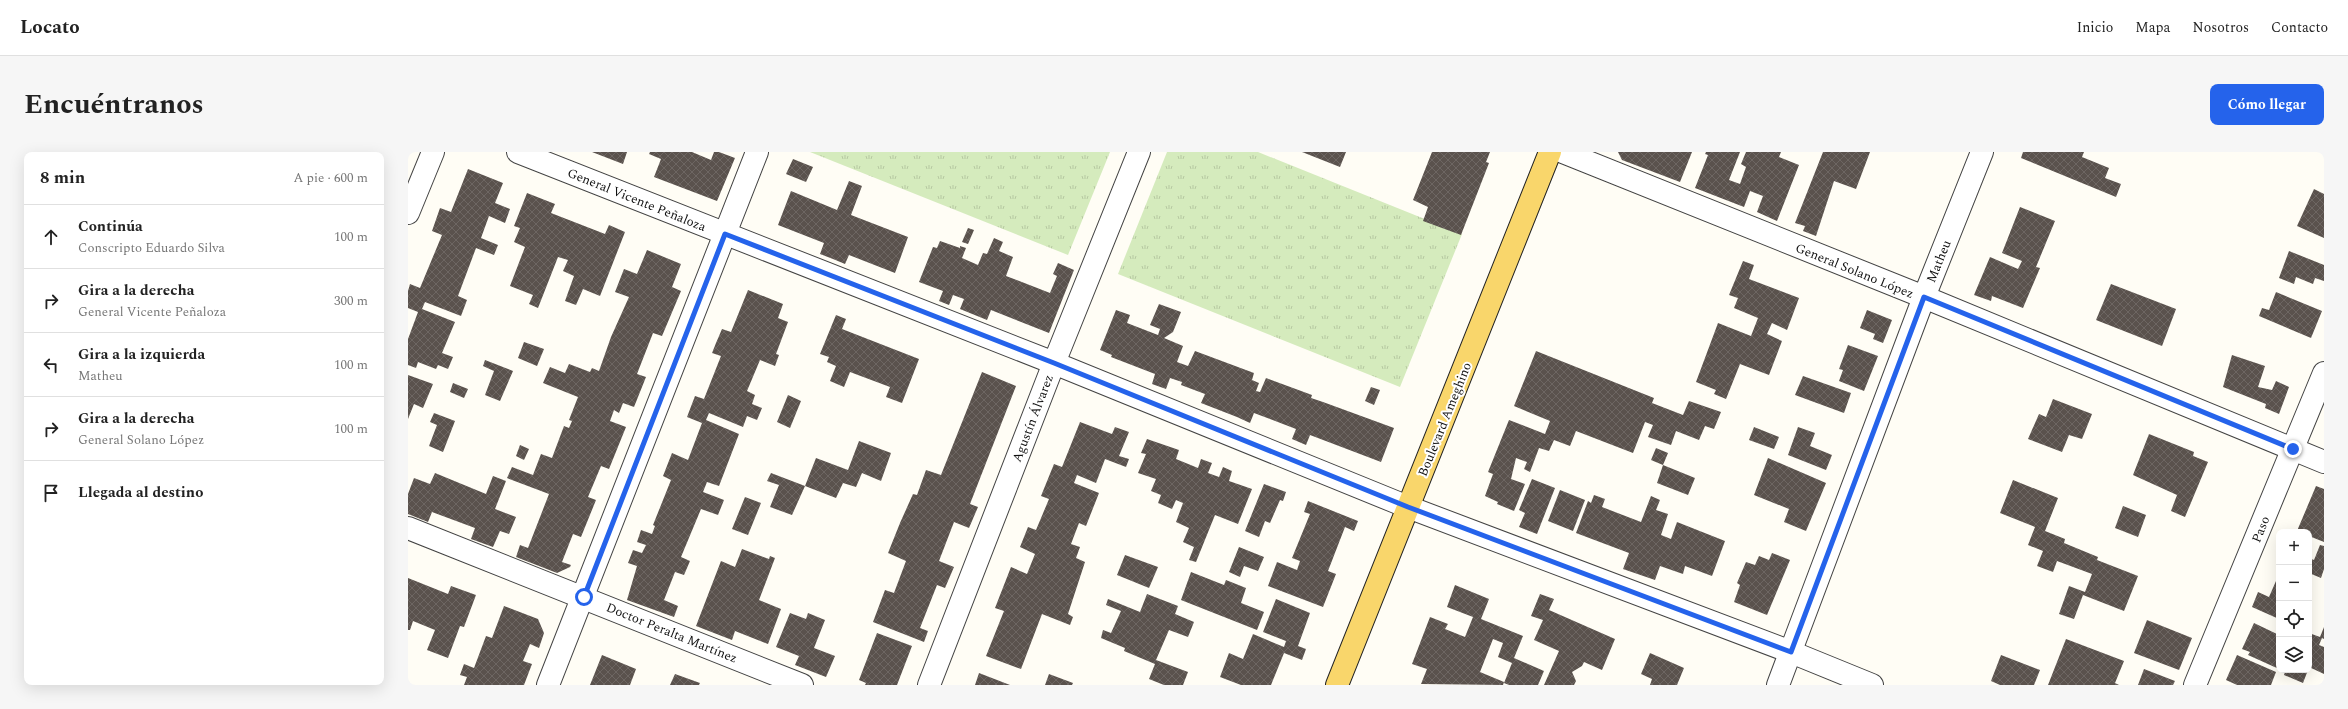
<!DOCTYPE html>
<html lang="es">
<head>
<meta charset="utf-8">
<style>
	:root { --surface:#fff; --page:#f6f6f6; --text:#222; --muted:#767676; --line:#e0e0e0; --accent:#2563eb }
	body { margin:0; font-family:Spectral,serif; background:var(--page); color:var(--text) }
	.controls { position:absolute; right:12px; bottom:12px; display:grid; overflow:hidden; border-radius:8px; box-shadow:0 4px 16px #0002 }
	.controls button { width:36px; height:36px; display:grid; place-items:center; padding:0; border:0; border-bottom:1px solid var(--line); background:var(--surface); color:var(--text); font:20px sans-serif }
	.stop { position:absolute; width:12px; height:12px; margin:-9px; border:3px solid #2563eb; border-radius:50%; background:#fff }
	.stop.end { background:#2563eb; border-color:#fff; box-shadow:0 1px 4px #0008 }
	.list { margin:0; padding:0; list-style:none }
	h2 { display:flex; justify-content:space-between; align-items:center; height:52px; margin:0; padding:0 16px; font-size:17px }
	h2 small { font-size:13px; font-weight:400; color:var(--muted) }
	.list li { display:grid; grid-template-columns:26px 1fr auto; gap:12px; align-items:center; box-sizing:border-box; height:64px; padding:0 16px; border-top:1px solid var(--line) }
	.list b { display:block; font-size:15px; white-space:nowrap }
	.list p { margin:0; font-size:13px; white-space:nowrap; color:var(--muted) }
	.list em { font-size:13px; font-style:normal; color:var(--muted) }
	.icon { flex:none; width:22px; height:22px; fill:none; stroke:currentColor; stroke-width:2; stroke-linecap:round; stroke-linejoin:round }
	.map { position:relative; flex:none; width:1916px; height:533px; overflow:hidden; border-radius:8px }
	header { display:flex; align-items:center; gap:24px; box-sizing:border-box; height:56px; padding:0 20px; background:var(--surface); border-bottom:1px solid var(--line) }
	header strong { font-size:19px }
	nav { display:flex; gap:22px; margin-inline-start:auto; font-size:14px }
	.intro { display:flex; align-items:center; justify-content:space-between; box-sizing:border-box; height:96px; padding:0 24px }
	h1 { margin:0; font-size:28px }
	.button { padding:10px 18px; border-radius:8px; background:var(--accent); color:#fff; font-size:14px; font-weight:700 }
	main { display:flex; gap:24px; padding:0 24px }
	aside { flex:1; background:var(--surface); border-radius:8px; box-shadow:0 4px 16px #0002 }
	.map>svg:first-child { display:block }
	.grass { fill:url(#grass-tufts) }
	.building { fill:url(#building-cross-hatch) }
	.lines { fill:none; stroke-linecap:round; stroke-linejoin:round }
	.minor-casing { stroke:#444; stroke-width:24 }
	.major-casing { stroke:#222; stroke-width:24 }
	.minor { stroke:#fff; stroke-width:22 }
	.major { stroke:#f9d66b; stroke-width:22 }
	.route { stroke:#2563eb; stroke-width:5 }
	.labels { text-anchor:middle; stroke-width:4; stroke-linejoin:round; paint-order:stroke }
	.street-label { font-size:13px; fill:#111; stroke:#fff }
</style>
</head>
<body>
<header>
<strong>Locato</strong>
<nav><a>Inicio</a><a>Mapa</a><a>Nosotros</a><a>Contacto</a></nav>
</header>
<div class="intro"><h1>Encuéntranos</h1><a class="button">Cómo llegar</a></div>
<main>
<aside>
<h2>8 min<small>A pie · 600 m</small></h2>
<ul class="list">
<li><svg class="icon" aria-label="ahead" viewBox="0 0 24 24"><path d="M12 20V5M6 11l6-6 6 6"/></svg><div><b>Continúa</b><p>Conscripto Eduardo Silva</p></div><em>100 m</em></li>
<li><svg class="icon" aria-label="right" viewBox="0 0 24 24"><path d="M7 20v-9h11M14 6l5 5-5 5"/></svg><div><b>Gira a la derecha</b><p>General Vicente Peñaloza</p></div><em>300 m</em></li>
<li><svg class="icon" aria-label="left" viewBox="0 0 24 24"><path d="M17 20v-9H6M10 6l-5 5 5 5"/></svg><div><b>Gira a la izquierda</b><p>Matheu</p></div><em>100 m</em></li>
<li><svg class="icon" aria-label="right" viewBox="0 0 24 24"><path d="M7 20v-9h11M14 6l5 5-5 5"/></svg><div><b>Gira a la derecha</b><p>General Solano López</p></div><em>100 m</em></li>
<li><svg class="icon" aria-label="arrive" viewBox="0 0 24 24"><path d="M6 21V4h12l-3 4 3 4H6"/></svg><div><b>Llegada al destino</b></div></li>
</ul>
</aside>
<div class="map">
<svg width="1916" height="533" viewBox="0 0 1916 533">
	<defs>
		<pattern id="grass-tufts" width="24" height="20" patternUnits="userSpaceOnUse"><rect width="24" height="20" fill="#d5ebbd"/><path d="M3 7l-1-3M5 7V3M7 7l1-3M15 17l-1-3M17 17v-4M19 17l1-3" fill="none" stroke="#b6c8a1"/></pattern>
		<pattern id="building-cross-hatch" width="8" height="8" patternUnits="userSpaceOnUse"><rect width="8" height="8" fill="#5a524d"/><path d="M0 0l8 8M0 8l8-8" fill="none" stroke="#6d6662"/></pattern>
	</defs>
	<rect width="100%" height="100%" fill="#fffdf5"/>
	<!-- grass -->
	<g class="grass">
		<polygon points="402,0 702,0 660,103"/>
		<polygon points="759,0 850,0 1054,82 992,235 710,122"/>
	</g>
	<!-- building -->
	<g class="building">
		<polygon points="184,0 219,0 215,12"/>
		<polygon points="242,0 284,0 303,8 306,0 311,0 327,6 309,49 246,25 253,7 241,2"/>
		<polygon points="894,0 938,0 932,15"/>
		<polygon points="1024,0 1082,0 1078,10 1081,11 1053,83 1015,69 1020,55 1005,48"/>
		<polygon points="1210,0 1284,0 1272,30 1214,8"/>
		<polygon points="1298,0 1332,0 1321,28 1332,32 1338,15 1333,12 1338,0 1373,0 1371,5 1391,13 1369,69 1349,60 1355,44 1342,39 1336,55 1287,36 1300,3 1297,2"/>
		<polygon points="1415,0 1462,0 1448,37 1426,29 1408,84 1395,79 1397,74 1387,71"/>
		<polygon points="1615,0 1676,0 1674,5 1701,16 1697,26 1713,32 1708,45 1613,6"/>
		<polygon points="385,7 405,15 398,30 378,22"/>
		<polygon points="60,17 95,31 87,51 102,57 97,71 81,64 73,86 90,93 86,103 68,96 50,144 59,148 53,164 17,150 14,157 47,170 34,201 45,205 40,217 30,213 28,217 10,210 8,216 0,213 0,187 10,160 0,156 0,139 2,132 12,136 34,83 24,79 32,56 43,60"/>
		<polygon points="441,29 454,34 443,63 500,85 487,121 441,103 437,112 425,107 412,102 416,91 370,73 383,39 429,58"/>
		<polygon points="1906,37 1916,42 1916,86 1889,74"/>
		<polygon points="119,41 147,52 143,61 197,82 201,73 217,80 192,144 175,137 168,153 157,149 166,124 155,119 160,108 150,105 130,156 121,152 125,143 102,134 117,95 106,90 112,76 106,74"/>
		<polygon points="1612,55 1647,69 1628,115 1632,116 1615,156 1584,144 1583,149 1566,143 1582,105 1610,117 1614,109 1594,101"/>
		<polygon points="560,76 566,78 560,92 554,90"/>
		<polygon points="586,86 595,90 591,99 605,105 598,124 619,132 642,141 649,124 645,122 650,111 666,118 641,181 583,158 579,168 552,157 556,147 545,143 541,153 531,149 535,139 511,130 525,95 529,96 532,89 552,96 552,94 558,96 554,106 570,113 575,101 579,102"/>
		<polygon points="239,98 273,112 264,135 273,139 254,184 245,181 229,222 238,225 226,255 215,251 211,261 206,258 202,269 218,275 201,317 193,314 180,345 188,348 173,385 165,382 154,410 163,413 162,415 149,421 108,405 112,393 120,396 141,342 99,326 104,315 125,323 133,302 144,306 156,274 161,276 164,269 161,268 170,245 135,231 142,215 157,221 161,212 182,220 184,216 191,219 203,185 221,145 207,140 216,117 229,122"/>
		<polygon points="1881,99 1916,113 1916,129 1907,126 1905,132 1888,125 1886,132 1871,126"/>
		<polygon points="1335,109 1346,113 1341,127 1391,146 1379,178 1364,171 1359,182 1374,189 1361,223 1332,212 1318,247 1306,242 1308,238 1288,230 1310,171 1343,184 1350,166 1326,156 1330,146 1321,143"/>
		<polygon points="1703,132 1768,157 1754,194 1688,168"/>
		<polygon points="340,138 375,152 370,166 380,170 368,202 371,203 367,214 352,208 339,239 347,243 344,252 354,256 349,268 339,264 335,275 301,261 298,268 331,282 311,334 299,330 295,340 316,348 310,363 293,357 273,405 282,409 276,423 267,420 256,448 270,454 266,465 219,448 229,414 220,411 225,398 234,401 238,393 229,390 233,378 244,382 247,374 245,373 263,328 255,324 264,301 280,308 294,271 279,265 287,244 296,247 313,204 304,201 308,191 314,177 323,180"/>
		<polygon points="1868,140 1914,159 1903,186 1851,164 1854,156 1861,158"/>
		<polygon points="751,152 773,160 765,180 756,186 775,194 769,210 780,214 787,199 846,221 844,228 851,231 848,239 852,240 858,226 904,243 903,246 915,250 986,276 973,310 902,283 898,293 884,287 888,277 846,261 842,271 829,265 793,251 797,242 773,233 774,230 762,226 758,237 744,232 747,222 703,205 704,203 692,198 708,158 722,163 719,171 750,183 752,177 742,173"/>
		<polygon points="1459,158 1484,168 1475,191 1465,187 1467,182 1452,176"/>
		<polygon points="428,163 438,167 434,177 511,207 494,251 478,245 482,235 442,220 436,235 422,229 428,214 419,210 421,205 412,202"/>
		<polygon points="116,190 136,197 129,214 110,206"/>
		<polygon points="1440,193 1470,204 1456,239 1431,229 1435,218 1431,217"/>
		<polygon points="1128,199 1246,246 1244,251 1275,263 1281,249 1313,260 1306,277 1297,274 1291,288 1268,279 1263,293 1240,285 1245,273 1237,270 1225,301 1168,279 1162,294 1146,288 1141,299 1131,296 1122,320 1116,317 1119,310 1108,306 1103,327 1117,332 1106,359 1089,352 1090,350 1077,344 1085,322 1080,320 1101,268 1137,282 1142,269 1106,254"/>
		<polygon points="1824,203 1857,214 1850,235 1864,238 1868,229 1881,235 1871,262 1857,256 1858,252 1815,235"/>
		<polygon points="77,208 105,219 92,249 77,243 86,219 75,214"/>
		<polygon points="574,220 608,234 562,352 570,355 561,376 546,370 531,409 546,415 537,436 529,433 512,476 520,479 516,490 465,470 477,438 486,441 498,409 480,401 492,371 505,342 509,343 518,318 533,323"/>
		<polygon points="0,223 25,232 15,256 6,252 0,267"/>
		<polygon points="1395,224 1443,241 1436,261 1387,243"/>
		<polygon points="45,231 60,237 56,246 42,240"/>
		<polygon points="963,235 972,238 966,253 957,249"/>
		<polygon points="380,243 393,249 382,276 369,270"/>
		<polygon points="1645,247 1684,262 1674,287 1661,283 1654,300 1620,287 1631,262 1638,265"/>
		<polygon points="26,261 47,269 35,300 21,294 29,273 22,270"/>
		<polygon points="672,270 704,282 707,275 721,280 711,304 721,307 718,315 697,307 688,331 669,323 666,331 691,341 678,374 671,371 663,392 672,395 668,406 677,410 660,462 665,465 662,473 634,462 613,517 578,504 596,459 587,456 603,415 619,422 627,402 612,395 620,375 628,378 641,347 633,344 646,312 654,315"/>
		<polygon points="1346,275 1371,285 1366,297 1341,288"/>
		<polygon points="1390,275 1407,281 1402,294 1424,303 1418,318 1380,303"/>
		<polygon points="1741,282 1786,300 1785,304 1800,310 1777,365 1763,359 1769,343 1725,323"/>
		<polygon points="739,287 771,298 768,307 790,316 793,307 804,311 800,321 811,325 815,315 824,319 821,329 844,337 830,372 807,363 788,410 781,408 786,395 775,390 781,376 768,370 775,351 768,348 764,357 750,351 753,343 743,339 748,327 730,321 738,302 733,301"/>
		<polygon points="451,289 483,301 473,329 454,321 448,335 435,331 428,346 397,334 384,363 362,355 371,333 359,329 363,321 397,334 408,306 440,318"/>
		<polygon points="112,293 121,297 116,308 108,304"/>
		<polygon points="1248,296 1260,301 1255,313 1287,326 1280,343 1249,331 1255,313 1243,308"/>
		<polygon points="1360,306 1418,331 1398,379 1376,370 1381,357 1346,343"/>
		<polygon points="27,321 78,342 85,324 98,329 87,357 108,365 101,382 92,379 85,395 63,387 67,376 24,360 20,370 0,362 0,342 6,326 22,332"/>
		<polygon points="1124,327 1147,336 1129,382 1111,375 1117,361 1111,358"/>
		<polygon points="1605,328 1650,346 1637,379 1657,387 1656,391 1690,405 1689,408 1730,424 1716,459 1675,443 1666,467 1651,462 1661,434 1677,440 1684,422 1649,409 1645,420 1629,414 1635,399 1620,393 1627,375 1592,361"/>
		<polygon points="856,332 878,340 875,349 872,348 862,371 857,369 851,385 837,379"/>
		<polygon points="1908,334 1916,337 1916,390 1901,384 1901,380 1889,379"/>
		<polygon points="1152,338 1177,348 1165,379 1140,369"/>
		<polygon points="1186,343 1197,347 1194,355 1233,370 1243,344 1252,348 1248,358 1260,362 1253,383 1263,387 1269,370 1317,389 1304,424 1277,414 1275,422 1252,414 1247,428 1215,417 1221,401 1168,381 1180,349 1183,351"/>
		<polygon points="337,345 353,351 340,383 324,377"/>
		<polygon points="900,349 950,369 946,379 937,375 920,419 928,422 915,455 860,434 869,410 889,418 892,409 884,406 902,362 896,360"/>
		<polygon points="1715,354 1738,363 1730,385 1707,376"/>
		<polygon points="1912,393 1916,394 1916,417 1913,426 1901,421 1901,406 1906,408"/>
		<polygon points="831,395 856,405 850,419 836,414 832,425 821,420"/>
		<polygon points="334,397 361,407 362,404 367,406 351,448 373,457 360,492 327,479 324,488 288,474 313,409 327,415"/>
		<polygon points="1364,401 1382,408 1359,463 1326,450 1332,433 1329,431 1338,410 1347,413 1351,404 1361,408"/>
		<polygon points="717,403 750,415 741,436 709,423"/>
		<polygon points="783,420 816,433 818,428 838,436 833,451 856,460 849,478 773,448"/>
		<polygon points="0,426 40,442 43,434 68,443 56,475 52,474 40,506 19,498 27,478 5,469 2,478 0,478"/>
		<polygon points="1868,429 1871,430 1871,467 1844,455 1850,440 1861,445"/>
		<polygon points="1047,433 1081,447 1073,467 1115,484 1106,506 1136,519 1130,533 1101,533 1096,531 1104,511 1090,505 1095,491 1085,487 1072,520 1096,530 1095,533 1013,532 1019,517 1004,512 1022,465 1040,472 1037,477 1057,485 1065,465 1039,455"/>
		<polygon points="739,442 770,454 767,462 786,470 780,485 761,478 748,508 780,520 775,533 756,533 741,527 747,512 716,499 717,496 693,486 695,478 703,481 713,459 698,453 700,447 732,460"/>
		<polygon points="1132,442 1146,447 1141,458 1207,487 1194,518 1176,510 1174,514 1164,520 1168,529 1166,533 1136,533 1151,499 1126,488 1135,468 1123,464"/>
		<polygon points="868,447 902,461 890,494 898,497 894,508 876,501 863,533 833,533 812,525 821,501 835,507 845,482 876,495 878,489 855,480"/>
		<polygon points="96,454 130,467 136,481 131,496 122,492 115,509 124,512 116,533 56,533 59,525 52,523 56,512 66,516 78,484 84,486"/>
		<polygon points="382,461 398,467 400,461 417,468 406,496 427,504 418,525 387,513 391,504 368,495"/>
		<polygon points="1739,468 1784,486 1771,518 1726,501"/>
		<polygon points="1846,471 1871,483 1871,517 1840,503 1842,500 1834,497"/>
		<polygon points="1916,475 1916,487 1914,486 1911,493 1916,495 1916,522 1901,515 1901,481 1912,485"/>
		<polygon points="469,481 504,494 489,533 457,533 458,531 451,528"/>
		<polygon points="1658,487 1716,509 1707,531 1711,533 1640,533"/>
		<polygon points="1242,501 1276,516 1269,533 1242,533 1244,527 1233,522"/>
		<polygon points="194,503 228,517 222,533 182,533"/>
		<polygon points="1593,503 1632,518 1626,533 1592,533 1583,529"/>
		<polygon points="1829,503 1868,520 1863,533 1829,533 1818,528"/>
		<polygon points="1736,517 1767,529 1765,533 1730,533"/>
		<polygon points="1873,518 1900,518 1895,531 1876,523 1877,520"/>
		<polygon points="571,521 602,533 567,533"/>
		<polygon points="267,522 292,531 291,533 262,533"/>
		<polygon points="641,522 665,531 664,533 637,533"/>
	</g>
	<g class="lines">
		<defs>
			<g id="minor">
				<polyline points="110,0 646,211 1000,355 1383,500 1464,533"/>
				<polyline points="1155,0 1516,145 1916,310"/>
				<polyline points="0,61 25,0"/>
				<polyline points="0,376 394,533"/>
				<polyline points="140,533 349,0"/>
				<polyline points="521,533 646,211 731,0"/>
				<polyline points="1370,533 1516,145 1574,0"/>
				<polyline points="1787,533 1916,221"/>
			</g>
			<polyline id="major" points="929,533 1142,0"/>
		</defs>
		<!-- minor casing -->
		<use href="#minor" class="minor-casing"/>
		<!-- major casing -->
		<use href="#major" class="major-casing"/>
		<!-- minor -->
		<use href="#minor" class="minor"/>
		<!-- major -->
		<use href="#major" class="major"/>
	</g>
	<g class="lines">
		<!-- route -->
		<polyline class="route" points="176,445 317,82 646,211 1000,355 1383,500 1516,145 1885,297"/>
	</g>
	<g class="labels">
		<!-- street labels -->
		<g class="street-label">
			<text transform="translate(229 47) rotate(22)" y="5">General Vicente Peñaloza</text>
			<text transform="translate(1530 109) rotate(-68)" y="5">Matheu</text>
			<text transform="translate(1447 118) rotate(22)" y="5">General Solano López</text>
			<text transform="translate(624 266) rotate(-69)" y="5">Agustín Álvarez</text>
			<text transform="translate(1036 267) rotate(-68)" y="5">Boulevard Ameghino</text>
			<text transform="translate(1852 377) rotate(-68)" y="5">Paso</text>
			<text transform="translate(264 480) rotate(22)" y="5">Doctor Peralta Martínez</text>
		</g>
	</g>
</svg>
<div class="controls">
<button>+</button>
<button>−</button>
<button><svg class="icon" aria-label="locate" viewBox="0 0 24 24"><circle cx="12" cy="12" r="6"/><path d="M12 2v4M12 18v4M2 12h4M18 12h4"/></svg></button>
<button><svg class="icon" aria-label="layers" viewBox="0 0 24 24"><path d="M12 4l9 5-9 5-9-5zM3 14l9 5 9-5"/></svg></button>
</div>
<div class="stop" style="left:176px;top:445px"></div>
<div class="stop end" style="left:1885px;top:297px"></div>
</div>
</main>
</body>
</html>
